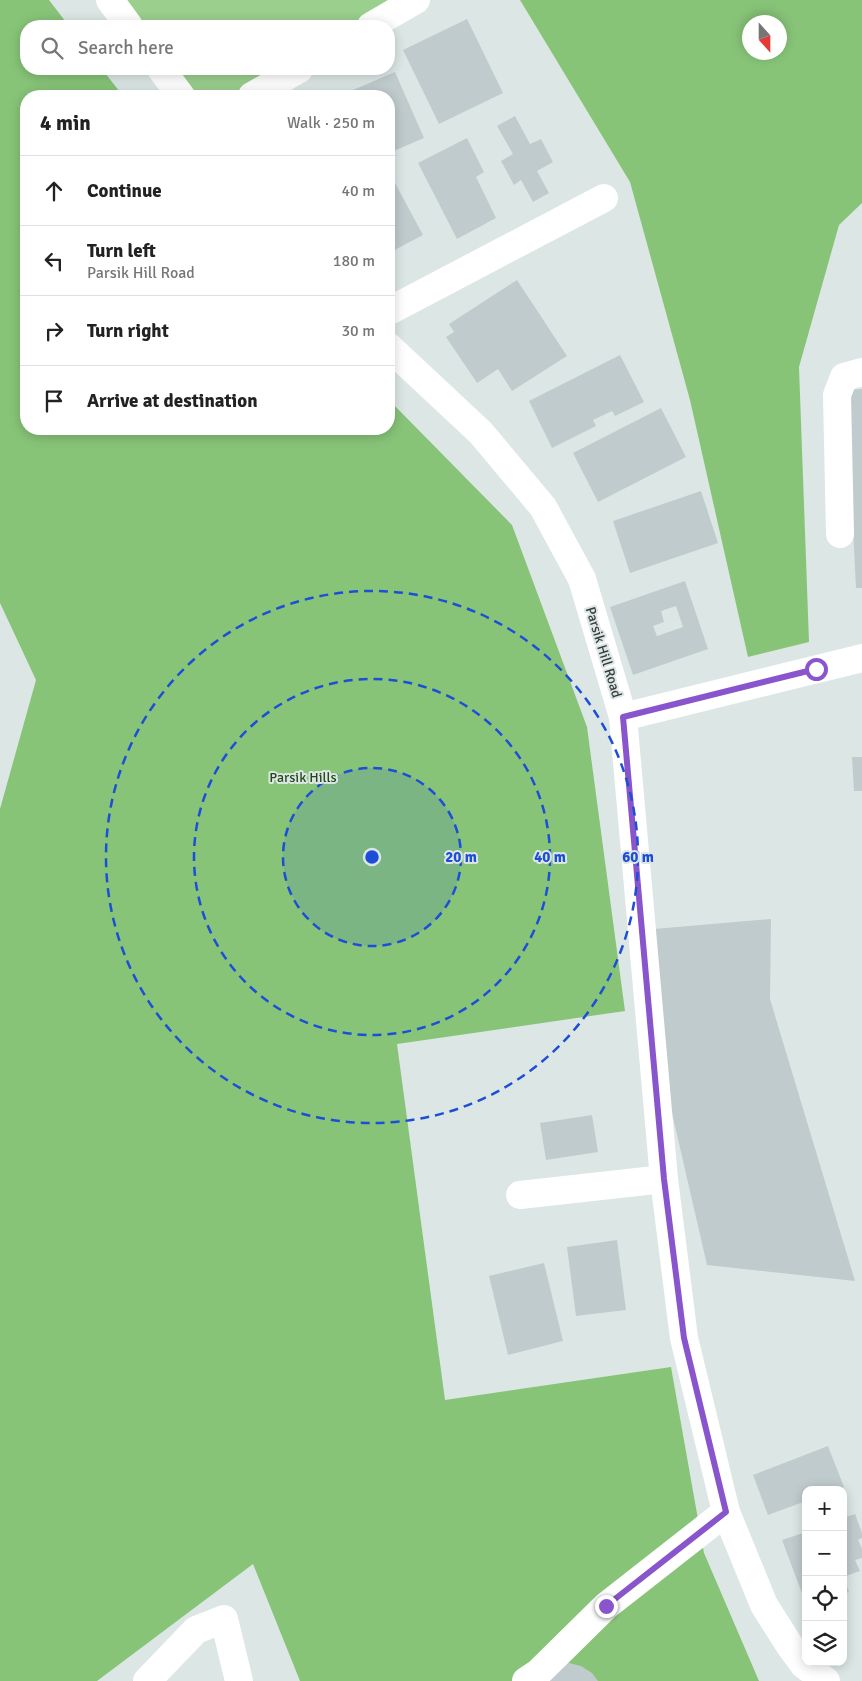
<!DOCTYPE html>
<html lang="en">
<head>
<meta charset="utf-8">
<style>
	:root { --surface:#fff; --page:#f2f2f2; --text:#222; --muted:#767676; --line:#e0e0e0 }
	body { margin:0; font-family:Signika,sans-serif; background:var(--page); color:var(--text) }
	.controls { position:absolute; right:15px; bottom:15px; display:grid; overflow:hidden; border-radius:10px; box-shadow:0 2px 12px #0003 }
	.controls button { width:45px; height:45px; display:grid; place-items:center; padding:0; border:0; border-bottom:1px solid var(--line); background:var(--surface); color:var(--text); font:25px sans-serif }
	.compass { position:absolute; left:742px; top:15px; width:45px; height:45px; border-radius:50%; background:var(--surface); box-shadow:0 2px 12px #0003; rotate:159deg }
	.stop { position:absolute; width:15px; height:15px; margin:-11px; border:4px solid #8955cd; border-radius:50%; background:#fff }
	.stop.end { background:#8955cd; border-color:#fff; box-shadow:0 1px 5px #0008 }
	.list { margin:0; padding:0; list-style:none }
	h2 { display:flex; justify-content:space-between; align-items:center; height:65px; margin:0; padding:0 20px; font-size:21px }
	h2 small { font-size:16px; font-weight:400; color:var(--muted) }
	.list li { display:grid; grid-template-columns:32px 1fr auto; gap:15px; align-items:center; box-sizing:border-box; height:70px; padding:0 20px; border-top:1px solid var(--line) }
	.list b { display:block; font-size:19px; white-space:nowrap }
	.list p { margin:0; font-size:16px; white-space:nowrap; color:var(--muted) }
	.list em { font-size:16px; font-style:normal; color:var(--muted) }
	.icon { flex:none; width:28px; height:28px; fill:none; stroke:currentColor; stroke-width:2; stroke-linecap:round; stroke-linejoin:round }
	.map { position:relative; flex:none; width:862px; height:1681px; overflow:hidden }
	.search { position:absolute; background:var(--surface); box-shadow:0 2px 12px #0003; left:20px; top:20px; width:375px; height:55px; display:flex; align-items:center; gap:12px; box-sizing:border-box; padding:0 18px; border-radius:20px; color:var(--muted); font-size:19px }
	.panel { position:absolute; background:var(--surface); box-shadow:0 2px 12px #0003; left:20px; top:90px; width:375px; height:345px; border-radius:20px }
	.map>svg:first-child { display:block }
	.green { fill:#9acf8d }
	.forest { fill:#87c478; fill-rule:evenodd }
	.building { fill:#c0cbcd; fill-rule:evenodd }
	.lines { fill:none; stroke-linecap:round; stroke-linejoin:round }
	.minor { stroke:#fff; stroke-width:28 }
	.route { stroke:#8955cd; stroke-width:6 }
	.ring { fill:none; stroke:#1d4ed8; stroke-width:2.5; stroke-dasharray:9 6 }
	.labels { text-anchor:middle; stroke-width:4; stroke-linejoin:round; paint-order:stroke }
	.street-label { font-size:14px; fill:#373b3b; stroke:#dce7e5 }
	.park-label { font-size:14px; fill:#214a17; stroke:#dce7e5 }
	.centre { fill:#1d4ed8; stroke:#dce7e5; stroke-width:2.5 }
	.ring-label { font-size:15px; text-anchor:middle; font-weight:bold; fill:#1d4ed8; stroke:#dce7e5; stroke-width:4; stroke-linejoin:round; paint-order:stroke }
</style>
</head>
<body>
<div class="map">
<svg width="862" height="1681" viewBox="0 0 862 1681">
	<rect width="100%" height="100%" fill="#dce7e5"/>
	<!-- green -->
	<g class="green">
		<polygon points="110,0 416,0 371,26 129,26"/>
		<polygon points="161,69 299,69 252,96 181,96"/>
	</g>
	<!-- forest -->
	<g class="forest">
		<polygon points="0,0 49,0 69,26 26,26 26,69 102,69 123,96 26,96 26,429 389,429 389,400 512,525 587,727 625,1011 397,1044 445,1400 671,1367 704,1553 759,1681 300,1681 253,1564 97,1681 0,1681 0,809 36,680 0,603"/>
		<path d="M 520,0 L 862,0 L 862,203 L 839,225 L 799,367 L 809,642 L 748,657 L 690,400 L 630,182 ZM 750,22 L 780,22 L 780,52 L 750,52 Z"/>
	</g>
	<!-- building -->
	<g class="building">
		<polygon points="467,19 503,93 439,124 403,50"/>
		<polygon points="395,72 424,138 389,153 389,96 339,96"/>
		<polygon points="515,116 530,144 541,139 553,162 537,171 549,193 533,202 521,180 514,185 501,161 513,154 497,126"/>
		<polygon points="467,138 484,172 476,177 496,218 457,239 418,163"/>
		<polygon points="395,183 423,235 389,253 389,187"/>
		<polygon points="517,280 567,356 512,391 498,369 477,383 446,337 454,332 449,324"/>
		<polygon points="620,355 644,402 615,416 612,411 593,420 596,426 552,448 529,401"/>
		<polygon points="862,389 862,588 856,588 846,390"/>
		<polygon points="661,408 686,457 598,502 573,453"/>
		<polygon points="701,491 718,543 630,573 613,521"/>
		<path d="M 685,581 L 708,649 L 633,675 L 610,607 ZM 676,606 L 683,627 L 657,636 L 653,626 L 664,622 L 661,611 Z"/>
		<polygon points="852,757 862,757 862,791 854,791"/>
		<polygon points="771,919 770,999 855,1281 707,1265 649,1013 642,930"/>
		<polygon points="592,1115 598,1152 546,1160 540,1123"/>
		<polygon points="617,1240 626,1310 576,1316 567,1247"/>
		<polygon points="544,1263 563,1341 508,1355 489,1276"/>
		<polygon points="828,1446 844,1487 836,1490 806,1490 806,1501 768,1515 753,1475"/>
		<polygon points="855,1514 862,1533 862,1538 858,1540 862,1549 862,1558 855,1560 860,1571 843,1577 849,1592 843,1594 843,1518"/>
		<polygon points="806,1532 806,1604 782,1540"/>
		<polygon points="569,1663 581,1666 592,1673 598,1681 532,1681 555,1664"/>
	</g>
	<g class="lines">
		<!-- minor -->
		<g class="minor">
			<polyline points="110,0 129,26"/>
			<polyline points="371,26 416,0"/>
			<polyline points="161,69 181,96"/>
			<polyline points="252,96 299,69"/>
			<polyline points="389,311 604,198"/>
			<polyline points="389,347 481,433 543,507 582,579 623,717 664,1179 684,1338 726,1512 764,1605 790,1646 804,1665 826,1681"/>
			<polyline points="840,534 837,395 844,377 862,372"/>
			<polyline points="623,717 862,658"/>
			<polyline points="520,1195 664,1179"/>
			<polyline points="147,1681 196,1630 224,1619 239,1681"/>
			<polyline points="526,1681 538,1673 606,1606 726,1512"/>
		</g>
	</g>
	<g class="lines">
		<!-- route -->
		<polyline class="route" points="606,1606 726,1512 684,1338 664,1179 623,717 816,669"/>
	</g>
	<!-- distance rings -->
	<circle cx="372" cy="857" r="89" fill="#1d4ed8" fill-opacity=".12"/>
	<g class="ring">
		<circle cx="372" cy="857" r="89"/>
		<circle cx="372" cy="857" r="178"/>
		<circle cx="372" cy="857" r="266"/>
	</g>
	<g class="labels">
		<!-- street labels -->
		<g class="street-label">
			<text transform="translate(604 652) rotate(73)" y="5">Parsik Hill Road</text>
		</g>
		<!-- park labels -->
		<g class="park-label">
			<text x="303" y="782">Parsik Hills</text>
		</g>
	</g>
	<circle cx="372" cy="857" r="8" class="centre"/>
	<g class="ring-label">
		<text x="461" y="862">20 m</text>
		<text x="550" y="862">40 m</text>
		<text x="638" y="862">60 m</text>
	</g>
</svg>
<div class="controls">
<button>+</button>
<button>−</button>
<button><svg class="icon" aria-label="locate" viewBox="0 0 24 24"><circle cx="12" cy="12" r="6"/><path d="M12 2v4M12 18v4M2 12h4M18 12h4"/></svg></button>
<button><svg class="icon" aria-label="layers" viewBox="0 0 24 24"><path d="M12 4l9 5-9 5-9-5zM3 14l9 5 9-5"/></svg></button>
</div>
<svg class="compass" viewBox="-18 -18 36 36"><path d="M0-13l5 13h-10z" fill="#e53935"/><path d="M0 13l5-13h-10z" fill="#767676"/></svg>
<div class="stop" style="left:816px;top:669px"></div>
<div class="stop end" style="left:606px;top:1606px"></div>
<div class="search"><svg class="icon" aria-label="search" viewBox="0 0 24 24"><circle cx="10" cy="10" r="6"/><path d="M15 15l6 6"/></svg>Search here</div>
<section class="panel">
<h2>4 min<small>Walk · 250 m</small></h2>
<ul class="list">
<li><svg class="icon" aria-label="ahead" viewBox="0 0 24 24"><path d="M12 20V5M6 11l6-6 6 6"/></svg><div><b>Continue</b></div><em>40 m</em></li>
<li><svg class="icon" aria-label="left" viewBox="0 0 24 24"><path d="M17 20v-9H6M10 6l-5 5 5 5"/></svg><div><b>Turn left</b><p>Parsik Hill Road</p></div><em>180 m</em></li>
<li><svg class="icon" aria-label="right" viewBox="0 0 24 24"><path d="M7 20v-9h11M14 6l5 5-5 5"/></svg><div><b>Turn right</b></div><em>30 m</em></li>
<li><svg class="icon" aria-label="arrive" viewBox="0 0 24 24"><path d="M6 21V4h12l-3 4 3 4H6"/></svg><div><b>Arrive at destination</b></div></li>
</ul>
</section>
</div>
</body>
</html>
